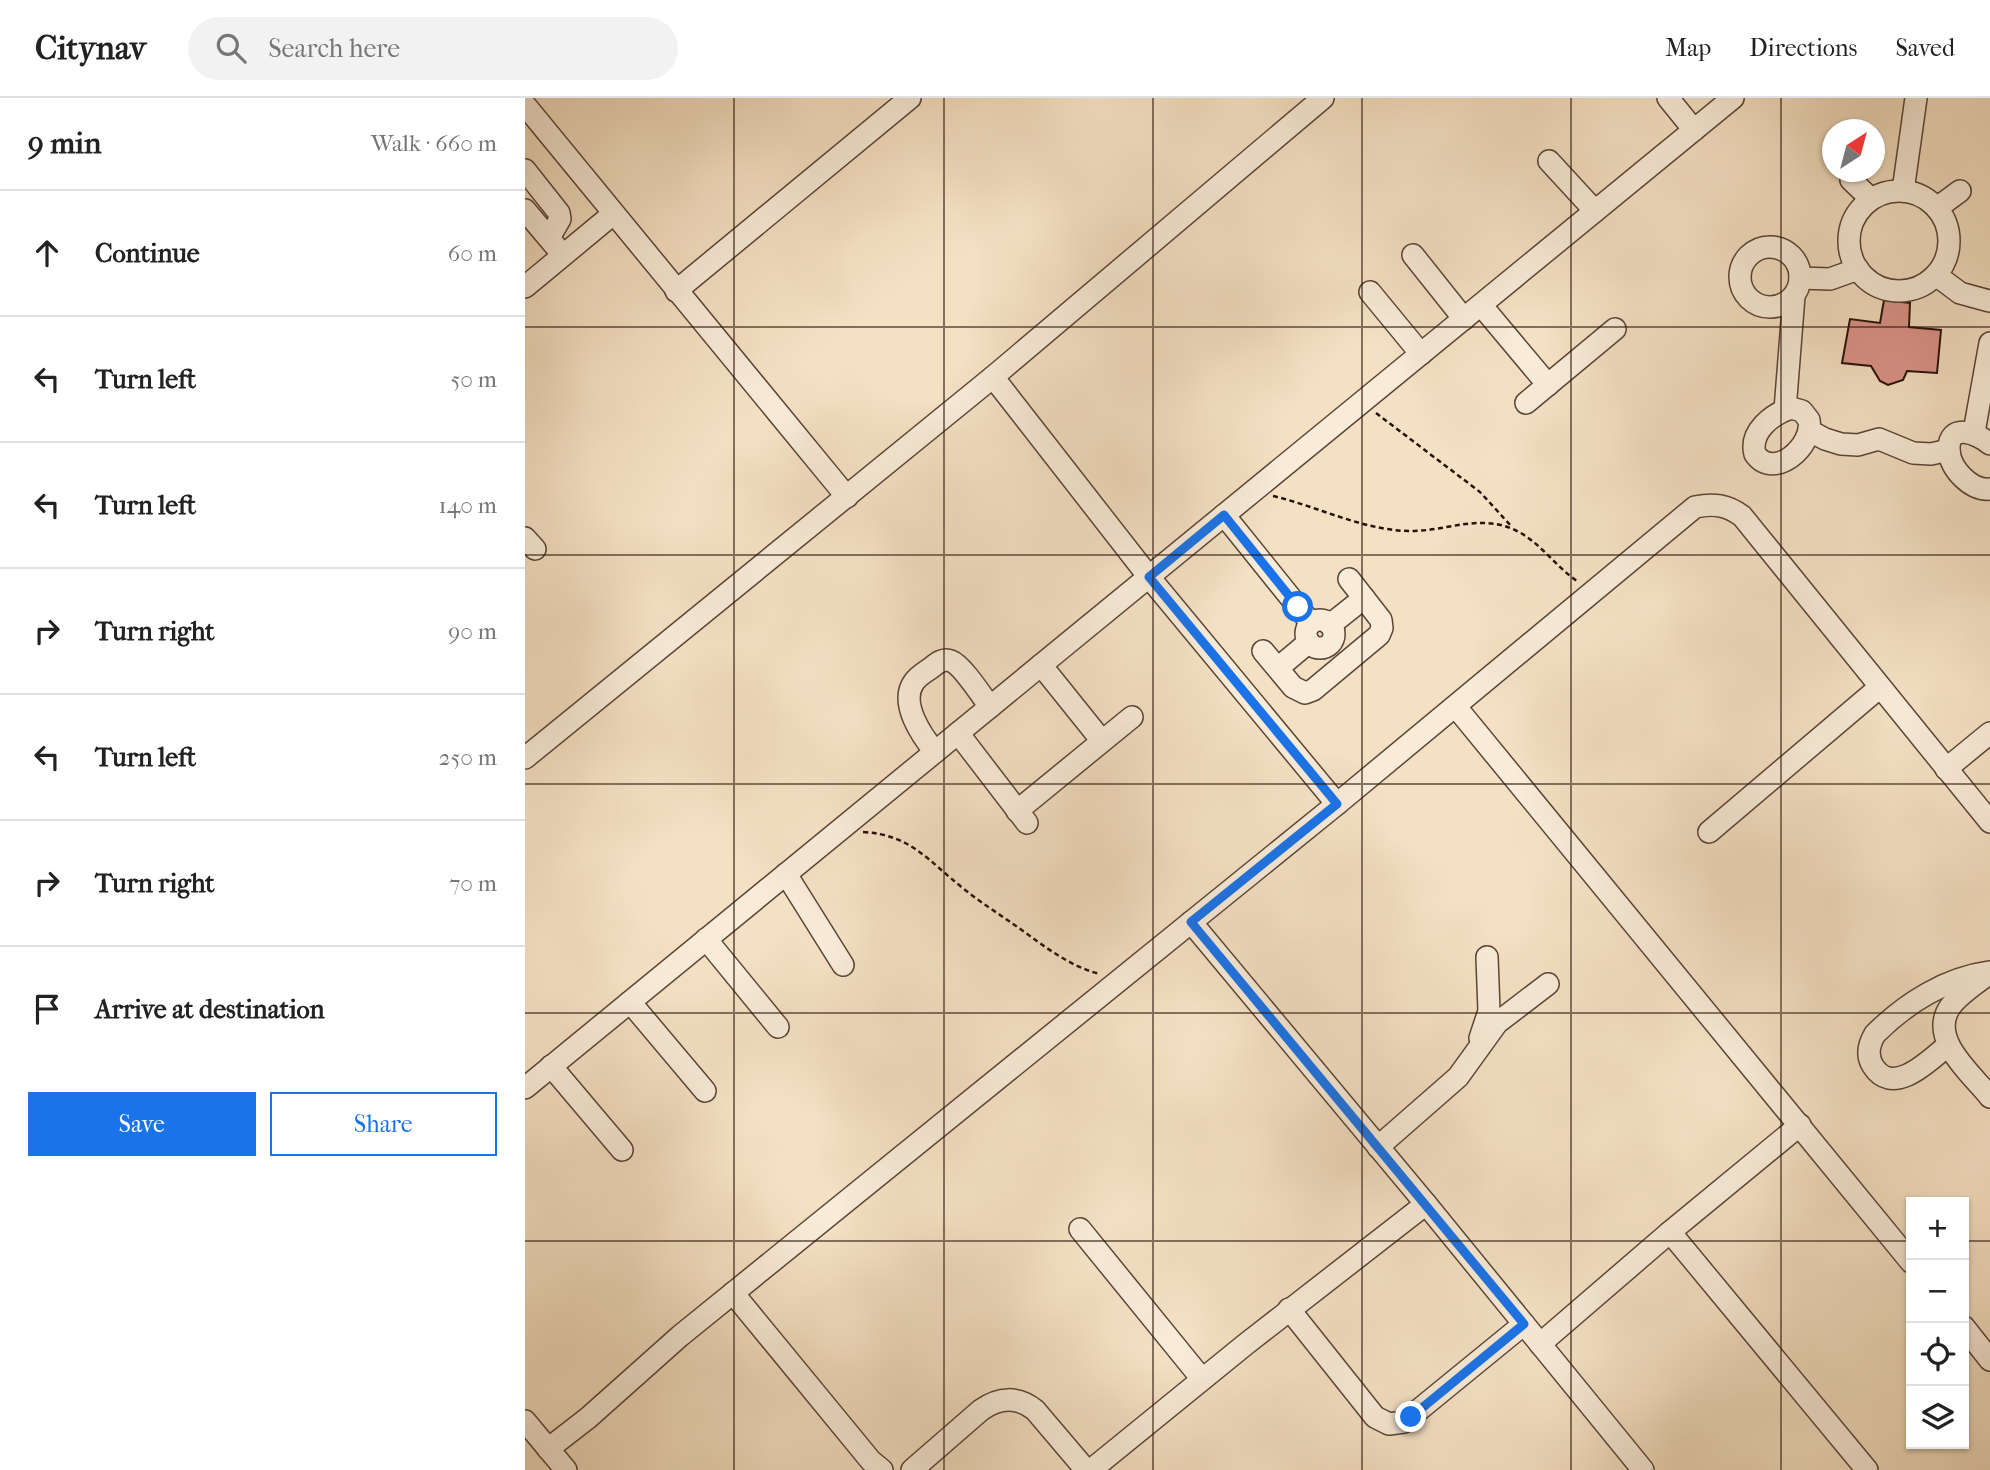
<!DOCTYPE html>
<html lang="en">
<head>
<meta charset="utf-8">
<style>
	:root { --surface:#fff; --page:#f2f2f2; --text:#222; --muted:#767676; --line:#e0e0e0; --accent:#1a73e8 }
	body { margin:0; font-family:"IM FELL French Canon",serif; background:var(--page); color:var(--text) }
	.controls { position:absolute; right:21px; bottom:21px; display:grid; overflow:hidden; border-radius:0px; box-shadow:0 2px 5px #0004 }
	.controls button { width:63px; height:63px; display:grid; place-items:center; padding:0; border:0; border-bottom:2px solid var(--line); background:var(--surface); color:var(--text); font:35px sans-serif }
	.compass { position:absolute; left:1297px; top:21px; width:63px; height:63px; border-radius:50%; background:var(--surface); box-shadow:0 2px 5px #0004; rotate:36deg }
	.stop { position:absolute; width:21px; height:21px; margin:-16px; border:5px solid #1a73e8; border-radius:50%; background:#fff }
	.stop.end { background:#1a73e8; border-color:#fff; box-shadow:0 2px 7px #0008 }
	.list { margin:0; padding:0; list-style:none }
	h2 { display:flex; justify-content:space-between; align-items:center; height:91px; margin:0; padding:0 28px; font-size:30px }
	h2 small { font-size:23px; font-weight:400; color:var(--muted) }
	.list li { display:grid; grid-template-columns:46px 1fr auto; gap:21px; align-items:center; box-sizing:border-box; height:126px; padding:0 28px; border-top:2px solid var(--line) }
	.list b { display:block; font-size:26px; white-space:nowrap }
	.list em { font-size:23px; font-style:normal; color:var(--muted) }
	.actions { display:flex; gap:14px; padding:21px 28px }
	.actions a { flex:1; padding:16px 0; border:2px solid var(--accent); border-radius:0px; text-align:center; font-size:24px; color:var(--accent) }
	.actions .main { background:var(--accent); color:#fff }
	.icon { flex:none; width:38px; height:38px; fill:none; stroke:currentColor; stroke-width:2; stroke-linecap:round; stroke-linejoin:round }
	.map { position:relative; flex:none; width:1465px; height:1372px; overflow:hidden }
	header { display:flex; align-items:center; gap:42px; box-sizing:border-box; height:98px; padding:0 35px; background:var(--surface); border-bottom:2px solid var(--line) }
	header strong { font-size:33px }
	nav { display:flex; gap:38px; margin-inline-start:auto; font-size:24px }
	.search { width:490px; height:63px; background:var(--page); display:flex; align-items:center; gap:18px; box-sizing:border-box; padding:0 24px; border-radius:38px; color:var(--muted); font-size:26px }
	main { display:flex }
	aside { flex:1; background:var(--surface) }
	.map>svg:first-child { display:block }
	.building { fill:#db948b; stroke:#271108; stroke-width:2 }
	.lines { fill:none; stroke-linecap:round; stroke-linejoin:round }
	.minor-casing { stroke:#5a4537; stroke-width:24 }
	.path { stroke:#271108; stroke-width:2.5; stroke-dasharray:5 3.5; stroke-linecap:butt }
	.minor { stroke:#f8ebd8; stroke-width:21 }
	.route { stroke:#1a73e8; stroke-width:9 }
	.grid { fill:none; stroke:#271108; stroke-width:2; stroke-opacity:0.55 }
</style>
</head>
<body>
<header>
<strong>Citynav</strong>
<div class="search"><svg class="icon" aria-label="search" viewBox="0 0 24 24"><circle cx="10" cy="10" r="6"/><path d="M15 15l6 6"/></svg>Search here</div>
<nav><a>Map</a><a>Directions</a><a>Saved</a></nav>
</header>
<main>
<aside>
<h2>9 min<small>Walk · 660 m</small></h2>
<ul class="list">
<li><svg class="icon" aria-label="ahead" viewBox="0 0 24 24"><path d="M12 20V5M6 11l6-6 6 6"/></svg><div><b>Continue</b></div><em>60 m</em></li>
<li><svg class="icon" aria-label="left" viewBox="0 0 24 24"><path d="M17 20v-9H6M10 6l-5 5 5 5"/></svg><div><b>Turn left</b></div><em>50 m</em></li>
<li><svg class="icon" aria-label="left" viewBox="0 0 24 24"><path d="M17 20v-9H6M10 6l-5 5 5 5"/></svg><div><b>Turn left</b></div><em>140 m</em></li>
<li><svg class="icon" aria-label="right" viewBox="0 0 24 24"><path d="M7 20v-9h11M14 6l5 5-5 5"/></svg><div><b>Turn right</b></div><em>90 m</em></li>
<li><svg class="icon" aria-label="left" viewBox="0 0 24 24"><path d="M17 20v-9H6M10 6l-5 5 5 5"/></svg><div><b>Turn left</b></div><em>250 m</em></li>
<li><svg class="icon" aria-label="right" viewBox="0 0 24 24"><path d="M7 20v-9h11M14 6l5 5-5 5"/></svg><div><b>Turn right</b></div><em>70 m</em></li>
<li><svg class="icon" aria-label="arrive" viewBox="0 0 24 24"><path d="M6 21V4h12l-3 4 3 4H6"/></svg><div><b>Arrive at destination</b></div></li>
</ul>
<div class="actions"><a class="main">Save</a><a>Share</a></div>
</aside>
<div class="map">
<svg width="1465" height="1372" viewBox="0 0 1465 1372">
	<rect width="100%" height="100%" fill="#f4e0c3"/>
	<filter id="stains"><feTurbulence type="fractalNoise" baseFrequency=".00286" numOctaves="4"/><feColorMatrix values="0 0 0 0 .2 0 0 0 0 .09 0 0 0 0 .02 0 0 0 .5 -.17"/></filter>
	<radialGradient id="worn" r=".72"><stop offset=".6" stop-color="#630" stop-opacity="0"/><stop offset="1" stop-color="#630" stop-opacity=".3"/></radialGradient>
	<!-- building -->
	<polygon class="building" points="1359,202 1385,205 1384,229 1416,232 1412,275 1382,273 1378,282 1363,287 1355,283 1346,268 1317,265 1325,221 1355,225"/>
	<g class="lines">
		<defs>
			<g id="minor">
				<polyline points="1143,0 1169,32"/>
				<polyline points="0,7 322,399"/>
				<polyline points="1024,63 1070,113"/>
				<polyline points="0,72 34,115 35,121 24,140"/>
				<polyline points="1326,82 1346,101"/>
				<polyline points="1378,93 1391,0"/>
				<circle cx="1374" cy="143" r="50"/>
				<polyline points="1412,110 1435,93"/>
				<polyline points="0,112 32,150"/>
				<circle cx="1245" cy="179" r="30"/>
				<polyline points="888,157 939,221"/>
				<polyline points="1411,177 1435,195 1464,203"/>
				<polyline points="1275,180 1305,181 1333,171"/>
				<polyline points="0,189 88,116"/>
				<polyline points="151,193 385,0"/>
				<polyline points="845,194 896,256"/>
				<polyline points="956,207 1023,287"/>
				<polyline points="468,279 624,479 812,706"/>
				<polyline points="1001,305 1090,231"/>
				<path d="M 1266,310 L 1277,313 L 1284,322 C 1289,348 1249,383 1230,356 C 1224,334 1247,316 1266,310 Z"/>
				<polyline points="1260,312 1269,198"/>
				<polyline points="1285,333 1300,341 1316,346 1333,347 1354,341 1388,355 1406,356 1424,352"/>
				<polyline points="1449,334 1465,245"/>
				<path d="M 1465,346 C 1452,335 1423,324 1424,352 C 1425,371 1446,393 1465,391"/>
				<polyline points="699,417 786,525"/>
				<polyline points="0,440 10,451"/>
				<circle cx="795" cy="536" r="14"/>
				<polyline points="805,527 839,500"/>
				<polyline points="738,553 768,589 780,595 788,592 854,537 857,530 856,522 824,481"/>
				<polyline points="516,567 577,643"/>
				<polyline points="753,570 784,544"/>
				<polyline points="931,609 1386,1164"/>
				<polyline points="433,635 502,725"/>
				<path d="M 410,654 C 397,638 374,605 389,584 C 393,578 400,574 406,570 C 412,565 418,560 426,563 C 437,567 457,598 465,609"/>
				<polyline points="0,660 468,279 798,0"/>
				<polyline points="1421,671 1465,635"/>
				<polyline points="492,713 607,619"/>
				<polyline points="1184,734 1355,589"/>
				<polyline points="261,776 318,867"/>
				<polyline points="666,824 901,1106 1118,1372"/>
				<polyline points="181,841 253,929"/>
				<path d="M 1463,876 C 1451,886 1434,896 1425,909 C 1403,941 1447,976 1465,999"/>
				<polyline points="105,904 180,993"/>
				<polyline points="955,940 964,913 962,859"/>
				<path d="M 1423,947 C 1405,962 1368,1000 1348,968 C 1341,957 1344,946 1350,936 C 1381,905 1421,880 1465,874"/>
				<polyline points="26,968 97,1052"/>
				<polyline points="0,990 1208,0"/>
				<polyline points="853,1049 933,979 972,925 1023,886"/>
				<polyline points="555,1131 677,1281"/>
				<polyline points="1145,1134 1342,1372"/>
				<polyline points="208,1195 346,1363 357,1372"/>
				<polyline points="764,1211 850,1319 864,1326 879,1324 999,1226"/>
				<polyline points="1439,1229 1465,1262"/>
				<polyline points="1015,1246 1145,1134 1275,1027"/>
				<polyline points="0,1323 41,1372"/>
				<path d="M 23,1351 L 63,1320 L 155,1238 L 812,706 L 1170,409 C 1189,405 1202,407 1217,418 L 1465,724"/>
				<path d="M 387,1372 L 456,1312 C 474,1299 493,1298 510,1312 L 561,1372"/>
				<polyline points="566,1372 721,1246 901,1106"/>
			</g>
		</defs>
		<!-- minor casing -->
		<use href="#minor" class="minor-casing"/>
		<!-- path -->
		<g class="path">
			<polyline points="851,315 955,394 987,429"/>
			<path d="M 748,398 C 795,409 841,434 889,433 C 924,432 956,416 990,432 C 1014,443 1030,468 1052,483"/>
			<path d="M 338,734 C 387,737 403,763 439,791 C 455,804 474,816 491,828 C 518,847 543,868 575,876"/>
		</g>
		<!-- minor -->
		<use href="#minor" class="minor"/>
	</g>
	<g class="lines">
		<!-- route -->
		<polyline class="route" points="773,509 699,417 624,479 812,706 666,824 999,1226 886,1319"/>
	</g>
	<!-- grid -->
	<path class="grid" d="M 209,0 L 209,1372M 419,0 L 419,1372M 628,0 L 628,1372M 837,0 L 837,1372M 1046,0 L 1046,1372M 1256,0 L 1256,1372M 0,229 L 1465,229M 0,457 L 1465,457M 0,686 L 1465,686M 0,915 L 1465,915M 0,1143 L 1386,1143M 1439,1143 L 1465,1143"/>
	<rect width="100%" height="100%" filter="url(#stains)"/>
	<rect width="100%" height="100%" fill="url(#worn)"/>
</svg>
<div class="controls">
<button>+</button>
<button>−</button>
<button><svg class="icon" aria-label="locate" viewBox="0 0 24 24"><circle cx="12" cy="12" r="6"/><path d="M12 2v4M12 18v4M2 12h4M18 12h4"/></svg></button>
<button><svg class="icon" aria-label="layers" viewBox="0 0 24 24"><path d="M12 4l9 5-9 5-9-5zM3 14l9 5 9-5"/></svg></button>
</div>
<svg class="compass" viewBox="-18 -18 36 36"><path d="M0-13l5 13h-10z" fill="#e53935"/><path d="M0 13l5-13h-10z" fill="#767676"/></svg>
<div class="stop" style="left:773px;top:509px"></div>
<div class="stop end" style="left:886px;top:1319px"></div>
</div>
</main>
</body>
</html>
